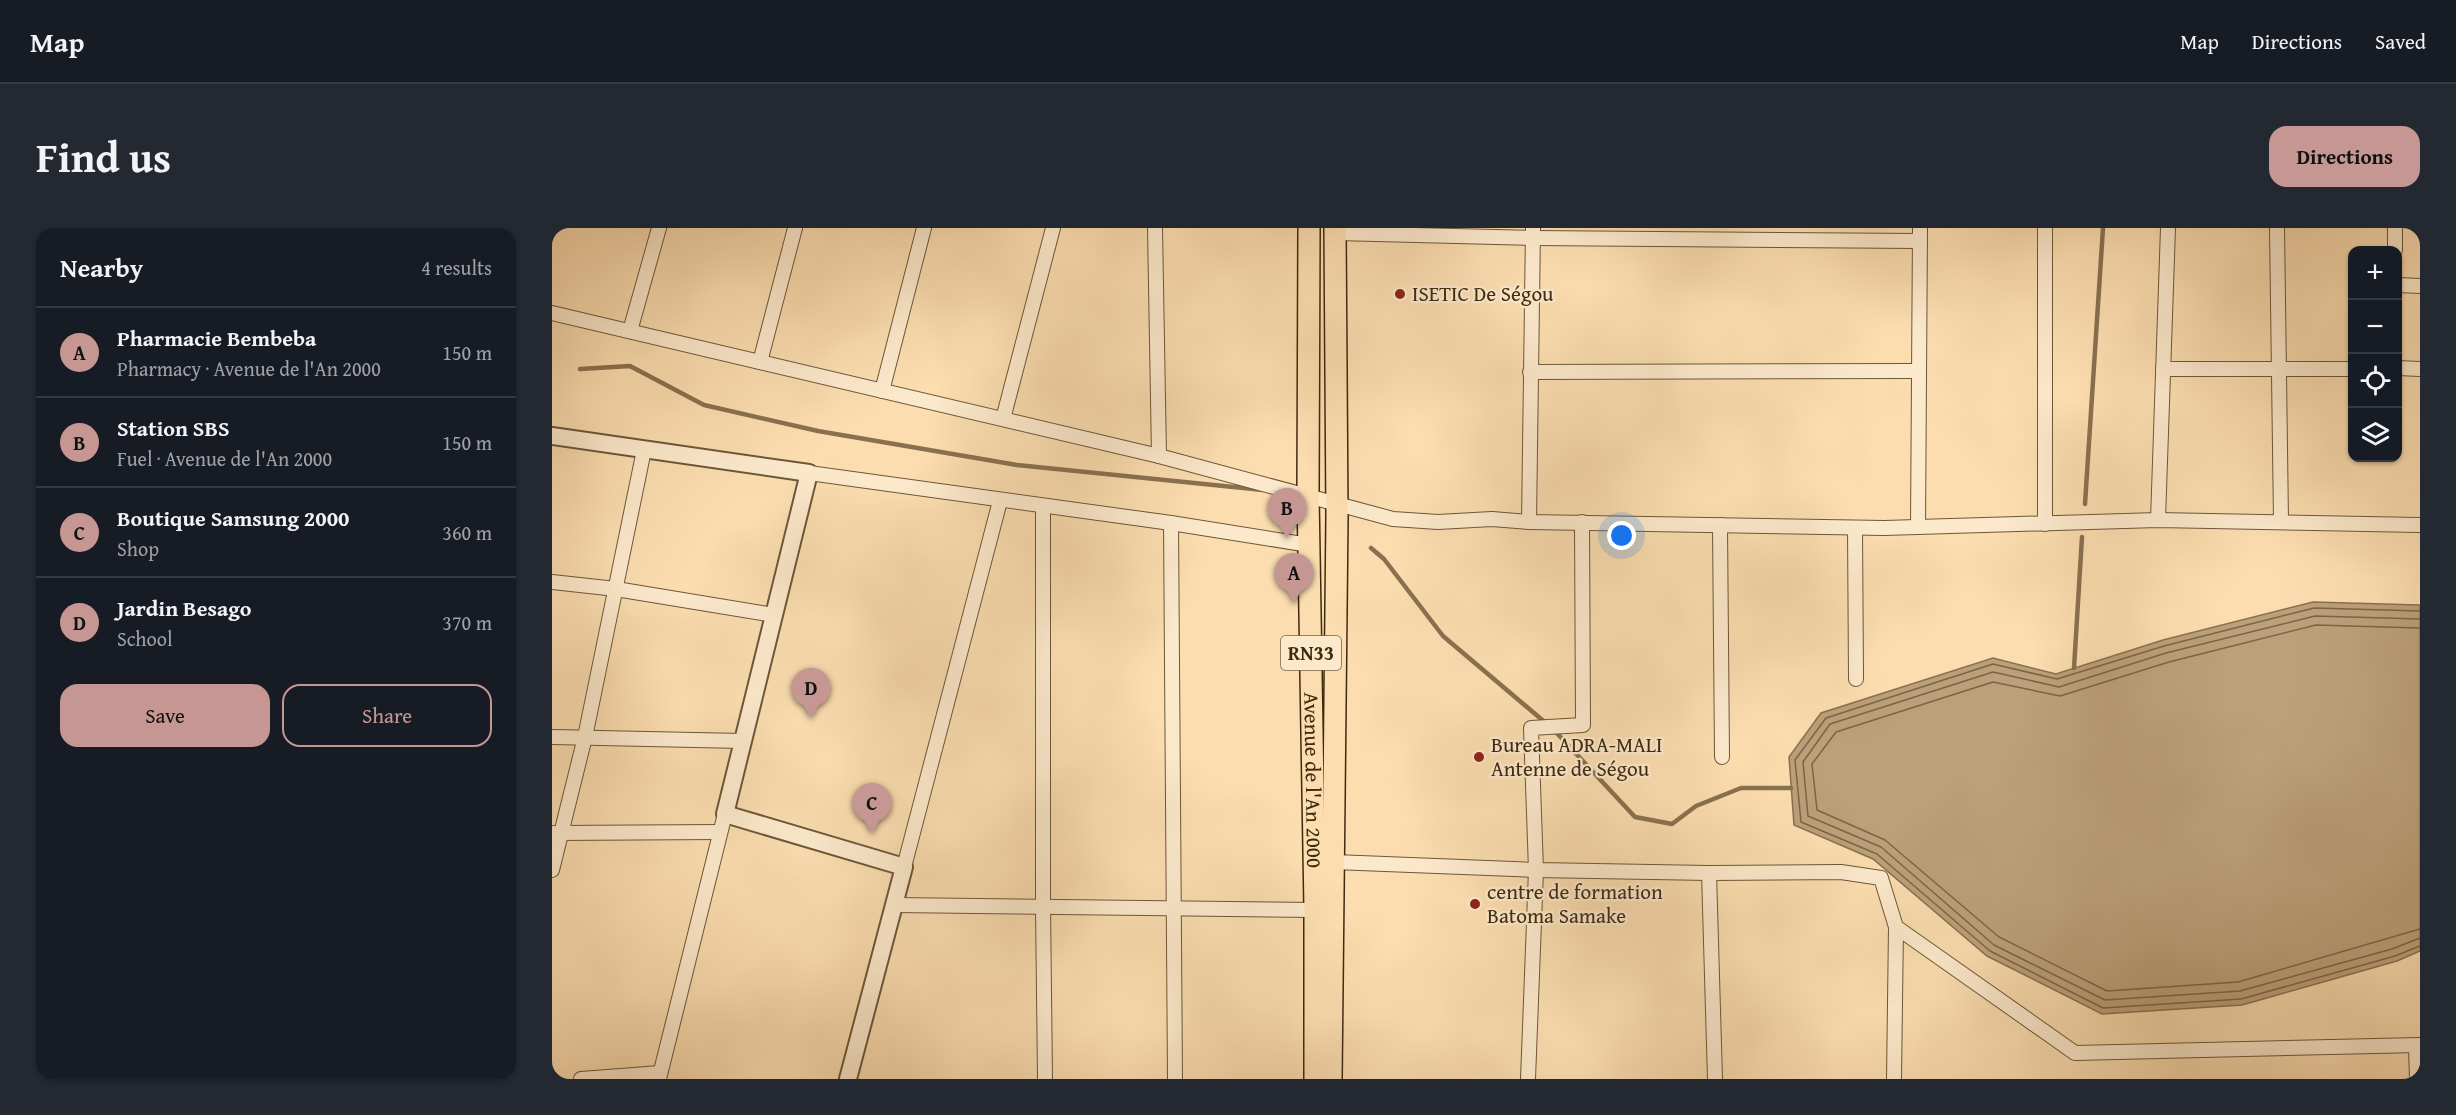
<!DOCTYPE html>
<html lang="en">
<head>
<meta charset="utf-8">
<style>
	:root { --surface:#171b24; --page:#242831; --text:#f1f3f6; --muted:#9ea1a6; --line:#363941; --accent:#c59692 }
	body { margin:0; font-family:"Gentium Book Plus",serif; background:var(--page); color:var(--text) }
	.controls { position:absolute; right:18px; top:18px; display:grid; overflow:hidden; border-radius:12px; box-shadow:0 2px 4px #0004 }
	.controls button { width:54px; height:54px; display:grid; place-items:center; padding:0; border:0; border-bottom:2px solid var(--line); background:var(--surface); color:var(--text); font:30px sans-serif }
	.you { position:absolute; left:1070px; top:308px; width:21px; height:21px; margin:-15px; border:4px solid #fff; border-radius:50%; background:#1a73e8; box-shadow:0 0 0 9px #1a73e833 }
	.badge { display:grid; place-items:center; width:39px; height:39px; border-radius:50%; background:var(--accent); color:#111; font-size:20px; font-weight:700 }
	.pin { position:absolute; translate:-50% -50px; filter:drop-shadow(0 2px 3px #0008) }
	.pin::after { content:''; position:absolute; top:32px; width:21px; height:18px; background:inherit; clip-path:polygon(0 0,100% 0,50% 100%) }
	.list { margin:0; padding:0; list-style:none }
	h2 { display:flex; justify-content:space-between; align-items:center; height:78px; margin:0; padding:0 24px; font-size:26px }
	h2 small { font-size:20px; font-weight:400; color:var(--muted) }
	.list li { display:grid; grid-template-columns:39px 1fr auto; gap:18px; align-items:center; box-sizing:border-box; height:90px; padding:0 24px; border-top:2px solid var(--line) }
	.list b { display:block; font-size:22px; white-space:nowrap }
	.list p { margin:0; font-size:20px; white-space:nowrap; color:var(--muted) }
	.list em { font-size:20px; font-style:normal; color:var(--muted) }
	.actions { display:flex; gap:12px; padding:18px 24px }
	.actions a { flex:1; padding:14px 0; border:2px solid var(--accent); border-radius:18px; text-align:center; font-size:21px; color:var(--accent) }
	.actions .main { background:var(--accent); color:#111 }
	.icon { flex:none; width:33px; height:33px; fill:none; stroke:currentColor; stroke-width:2; stroke-linecap:round; stroke-linejoin:round }
	.map { position:relative; flex:none; width:1868px; height:851px; overflow:hidden; border-radius:18px }
	header { display:flex; align-items:center; gap:36px; box-sizing:border-box; height:84px; padding:0 30px; background:var(--surface); border-bottom:2px solid var(--line) }
	header strong { font-size:28px }
	nav { display:flex; gap:33px; margin-inline-start:auto; font-size:21px }
	.intro { display:flex; align-items:center; justify-content:space-between; box-sizing:border-box; height:144px; padding:0 36px }
	h1 { margin:0; font-size:42px }
	.button { padding:15px 27px; border-radius:18px; background:var(--accent); color:#111; font-size:21px; font-weight:700 }
	main { display:flex; gap:36px; padding:0 36px }
	aside { flex:1; background:var(--surface); border-radius:18px; box-shadow:0 2px 4px #0004 }
	.map>svg:first-child { display:block }
	.water { fill:#bba079; stroke:#89714f; stroke-width:1.5 }
	.lines { fill:none; stroke-linecap:round; stroke-linejoin:round }
	.shore { stroke:#7c6544; stroke-width:1.5 }
	.stream { stroke:#89714f; stroke-width:4.5 }
	.minor-casing { stroke:#6d5737; stroke-width:16 }
	.tertiary-casing { stroke:#6d5737; stroke-width:20 }
	.primary-casing { stroke:#3e2a0f; stroke-width:24 }
	.minor { stroke:#fce9cc; stroke-width:14 }
	.tertiary { stroke:#fce9cc; stroke-width:16 }
	.primary { stroke:#fbddb0; stroke-width:21 }
	.poi-dot { fill:#8f2418; stroke:#fce9cc; stroke-width:2 }
	.labels { text-anchor:middle; stroke-width:4.5; stroke-linejoin:round; paint-order:stroke }
	.shield { fill:#fce9cc; stroke:#776348; stroke-width:1.5 }
	.shield-label { font-size:20px; font-weight:bold; fill:#3e2a0f }
	.poi-label { font-size:21px; fill:#3e2a0f; stroke:#fce9cc; text-anchor:start }
	.street-label { font-size:21px; fill:#3e2a0f; stroke:#fce9cc }
</style>
</head>
<body>
<header>
<strong>Map</strong>
<nav><a>Map</a><a>Directions</a><a>Saved</a></nav>
</header>
<div class="intro"><h1>Find us</h1><a class="button">Directions</a></div>
<main>
<aside>
<h2>Nearby<small>4 results</small></h2>
<ul class="list">
<li><span class="badge">A</span><div><b>Pharmacie Bembeba</b><p>Pharmacy · Avenue de l'An 2000</p></div><em>150 m</em></li>
<li><span class="badge">B</span><div><b>Station SBS</b><p>Fuel · Avenue de l'An 2000</p></div><em>150 m</em></li>
<li><span class="badge">C</span><div><b>Boutique Samsung 2000</b><p>Shop</p></div><em>360 m</em></li>
<li><span class="badge">D</span><div><b>Jardin Besago</b><p>School</p></div><em>370 m</em></li>
</ul>
<div class="actions"><a class="main">Save</a><a>Share</a></div>
</aside>
<div class="map">
<svg width="1868" height="851" viewBox="0 0 1868 851">
	<rect width="100%" height="100%" fill="#fbddb0"/>
	<filter id="stains"><feTurbulence type="fractalNoise" baseFrequency=".00333" numOctaves="4"/><feColorMatrix values="0 0 0 0 .2 0 0 0 0 .09 0 0 0 0 .02 0 0 0 .5 -.17"/></filter>
	<radialGradient id="worn" r=".72"><stop offset=".6" stop-color="#630" stop-opacity="0"/><stop offset="1" stop-color="#630" stop-opacity=".3"/></radialGradient>
	<!-- water -->
	<polygon class="water" points="1761,374 1868,377 1868,723 1845,733 1690,777 1550,786 1435,728 1321,631 1242,597 1237,529 1269,485 1441,430 1504,446 1611,412"/>
	<g class="lines">
		<!-- shore -->
		<g class="shore">
			<polyline points="1868,383 1762,380 1612,418 1505,451 1441,436 1274,490 1243,532 1249,594 1325,626 1438,723 1551,780 1689,771 1843,728 1868,718"/>
			<polyline points="1868,391 1763,388 1614,425 1507,459 1441,444 1278,496 1251,534 1256,588 1329,619 1442,717 1553,772 1688,763 1840,721 1868,710"/>
			<polyline points="1868,400 1764,397 1617,434 1508,468 1441,454 1284,504 1260,536 1265,582 1333,612 1447,709 1555,763 1686,754 1868,701"/>
		</g>
		<!-- stream -->
		<g class="stream">
			<polyline points="28,141 78,138 152,177 266,203 465,237 711,262"/>
			<polyline points="1533,276 1551,0"/>
			<polyline points="819,320 832,331 891,408 995,496"/>
			<polyline points="1522,440 1530,309"/>
			<polyline points="1002,502 1083,589 1120,596 1144,578 1189,560 1239,560"/>
		</g>
		<defs>
			<g id="minor">
				<polyline points="603,0 607,228"/>
				<polyline points="1725,0 1729,293"/>
				<polyline points="1843,0 1843,22"/>
				<polyline points="783,5 981,10 1368,13"/>
				<polyline points="1846,57 1868,58"/>
				<polyline points="0,85 607,228 841,291 886,294 940,291 977,294 1332,300 1606,292 1868,297"/>
				<polyline points="78,103 107,0"/>
				<polyline points="208,134 243,0"/>
				<polyline points="1846,140 1868,141"/>
				<polyline points="1611,141 1800,141"/>
				<polyline points="978,144 1366,143"/>
				<polyline points="330,163 372,0"/>
				<polyline points="451,191 501,0"/>
				<polyline points="257,245 619,295 757,317"/>
				<polyline points="491,278 491,678 493,851"/>
				<polyline points="1606,292 1616,0"/>
				<polyline points="977,294 981,0"/>
				<polyline points="619,295 623,851"/>
				<polyline points="1493,296 1493,0"/>
				<polyline points="1168,297 1170,529"/>
				<polyline points="1366,299 1368,0"/>
				<polyline points="1303,300 1304,451"/>
				<polyline points="0,354 64,361 222,387"/>
				<polyline points="0,509 191,513"/>
				<polyline points="2,605 168,604"/>
				<polyline points="782,634 984,642 1157,645 1289,644 1329,650 1344,699 1523,825 1868,817"/>
				<polyline points="352,639 448,273"/>
				<polyline points="0,642 33,509 92,222"/>
				<polyline points="1157,645 1163,851"/>
				<polyline points="342,677 763,682"/>
				<polyline points="1864,819 1865,851"/>
				<polyline points="29,851 108,845"/>
				<polyline points="107,851 173,586"/>
				<polyline points="976,851 984,642 979,500 1031,497 1030,294"/>
				<polyline points="1342,851 1344,699"/>
			</g>
			<polyline id="tertiary" points="0,208 257,245 173,586 352,639 296,851"/>
			<g id="primary">
				<path id="s1" d="M 757,0 L 756,267 L 763,682 L 763,851"/>
				<polyline points="779,851 785,288 783,0"/>
			</g>
		</defs>
		<!-- minor casing -->
		<use href="#minor" class="minor-casing"/>
		<!-- tertiary casing -->
		<use href="#tertiary" class="tertiary-casing"/>
		<!-- primary casing -->
		<use href="#primary" class="primary-casing"/>
		<!-- minor -->
		<use href="#minor" class="minor"/>
		<!-- tertiary -->
		<use href="#tertiary" class="tertiary"/>
		<!-- primary -->
		<use href="#primary" class="primary"/>
	</g>
	<!-- markers -->
	<g class="poi-dot">
		<circle cx="848" cy="66" r="6"/>
		<circle cx="927" cy="529" r="6"/>
		<circle cx="923" cy="676" r="6"/>
	</g>
	<g class="labels">
		<!-- shield labels -->
		<rect class="shield" x="729" y="408" width="60" height="34" rx="4.5"/>
		<g class="shield-label">
			<text x="759" y="432">RN33</text>
		</g>
		<!-- poi labels -->
		<g class="poi-label">
			<text x="860" y="73">ISETIC De Ségou</text>
			<text x="939" y="524">Bureau ADRA-MALI<tspan x="939" dy="24">Antenne de Ségou</tspan></text>
			<text x="935" y="671">centre de formation<tspan x="935" dy="24">Batoma Samake</tspan></text>
		</g>
		<!-- street labels -->
		<g class="street-label">
			<text dy="7" stroke="none"><textPath href="#s1" startOffset="552">Avenue de l'An 2000</textPath></text>
		</g>
	</g>
	<rect width="100%" height="100%" filter="url(#stains)"/>
	<rect width="100%" height="100%" fill="url(#worn)"/>
</svg>
<div class="controls">
<button>+</button>
<button>−</button>
<button><svg class="icon" aria-label="locate" viewBox="0 0 24 24"><circle cx="12" cy="12" r="6"/><path d="M12 2v4M12 18v4M2 12h4M18 12h4"/></svg></button>
<button><svg class="icon" aria-label="layers" viewBox="0 0 24 24"><path d="M12 4l9 5-9 5-9-5zM3 14l9 5 9-5"/></svg></button>
</div>
<div class="you"></div>
<div class="pin badge" style="left:742px;top:375px">A</div>
<div class="pin badge" style="left:735px;top:310px">B</div>
<div class="pin badge" style="left:320px;top:605px">C</div>
<div class="pin badge" style="left:259px;top:490px">D</div>
</div>
</main>
</body>
</html>
